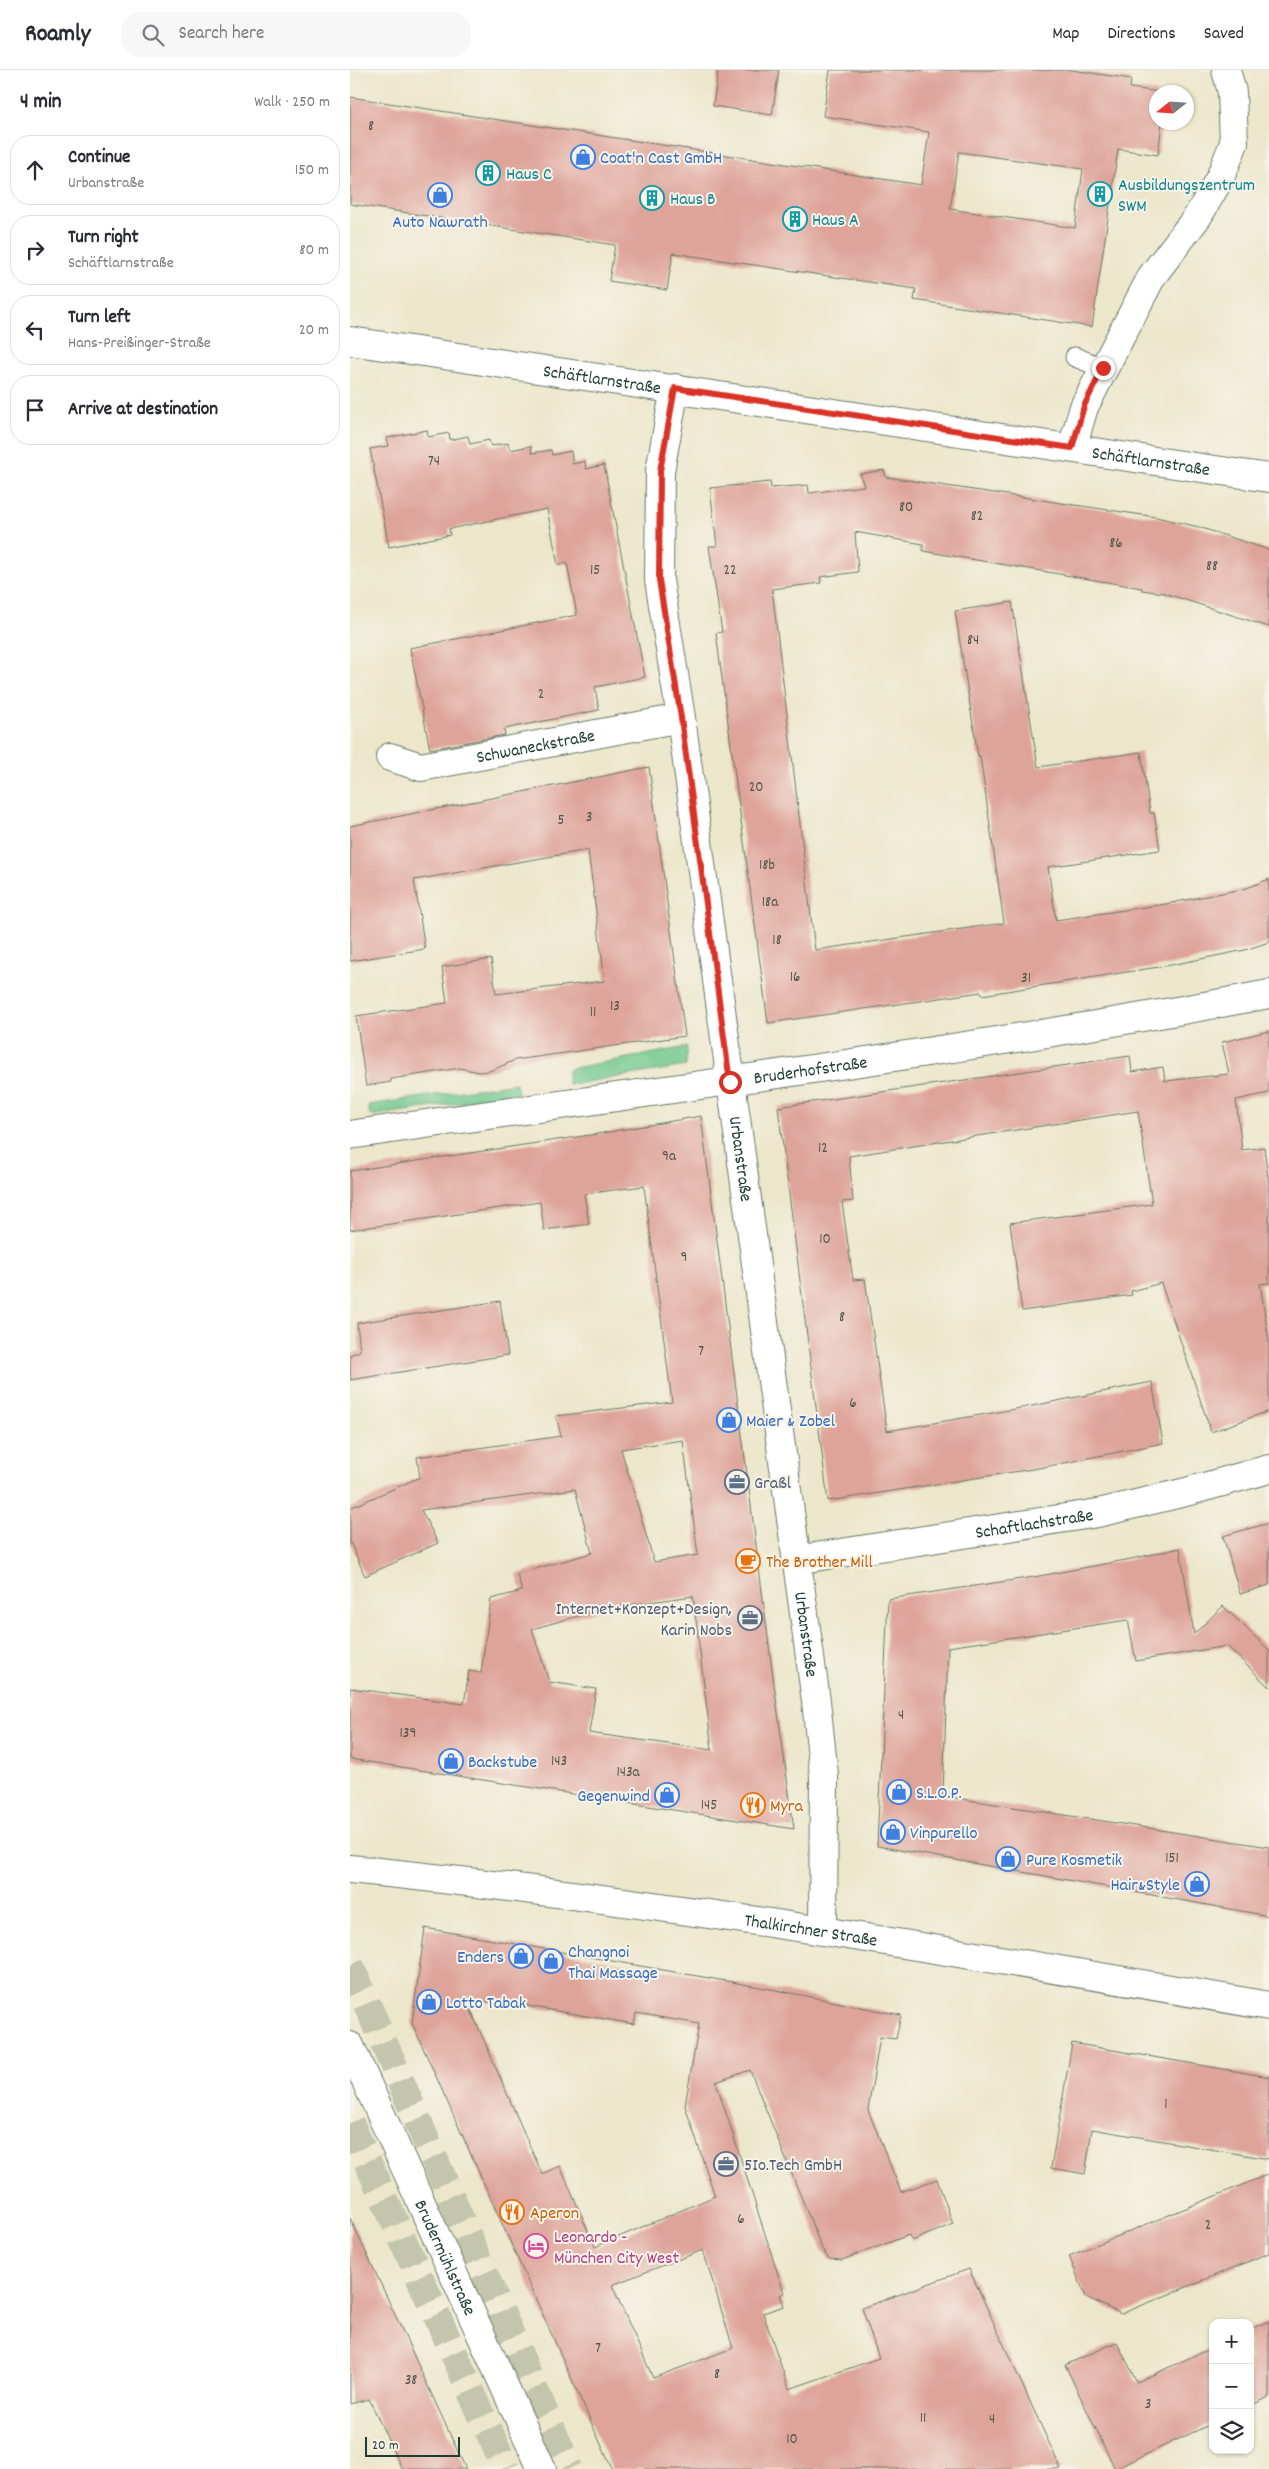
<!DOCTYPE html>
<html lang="en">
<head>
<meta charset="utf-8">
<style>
	:root { --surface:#fff; --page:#f7f7f7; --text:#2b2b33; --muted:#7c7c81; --line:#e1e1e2 }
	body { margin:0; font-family:Dekko,sans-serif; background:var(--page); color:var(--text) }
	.controls { position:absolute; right:15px; bottom:15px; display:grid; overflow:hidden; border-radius:10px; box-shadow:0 1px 4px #0004 }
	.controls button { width:45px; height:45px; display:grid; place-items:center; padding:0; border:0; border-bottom:1px solid var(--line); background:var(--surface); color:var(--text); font:25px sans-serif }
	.compass { position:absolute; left:799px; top:15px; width:45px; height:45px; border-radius:50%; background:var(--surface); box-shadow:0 1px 4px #0004; rotate:253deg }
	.scale { position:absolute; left:15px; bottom:12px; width:95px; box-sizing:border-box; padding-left:5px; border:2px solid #1f3d34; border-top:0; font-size:14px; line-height:18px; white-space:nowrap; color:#1f3d34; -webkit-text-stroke:4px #f7f3e8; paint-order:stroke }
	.stop { position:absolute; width:15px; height:15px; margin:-11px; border:4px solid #d93025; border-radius:50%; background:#fff }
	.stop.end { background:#d93025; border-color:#fff; box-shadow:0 1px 5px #0008 }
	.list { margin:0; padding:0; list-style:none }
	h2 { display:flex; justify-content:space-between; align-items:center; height:65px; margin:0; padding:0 20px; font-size:21px }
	h2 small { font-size:16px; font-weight:400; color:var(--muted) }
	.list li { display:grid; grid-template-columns:32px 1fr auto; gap:15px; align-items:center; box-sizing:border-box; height:70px; margin:0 10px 10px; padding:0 10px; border:1px solid var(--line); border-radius:20px }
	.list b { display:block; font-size:19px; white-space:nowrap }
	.list p { margin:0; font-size:16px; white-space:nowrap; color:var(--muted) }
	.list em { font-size:16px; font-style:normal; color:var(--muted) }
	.icon { flex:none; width:28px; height:28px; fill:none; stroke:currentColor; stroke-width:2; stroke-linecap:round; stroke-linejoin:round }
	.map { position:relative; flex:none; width:919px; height:2399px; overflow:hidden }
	header { display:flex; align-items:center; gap:30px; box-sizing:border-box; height:70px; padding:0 25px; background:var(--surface); border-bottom:1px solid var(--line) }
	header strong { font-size:24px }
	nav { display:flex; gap:28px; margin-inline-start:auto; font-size:18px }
	.search { width:350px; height:45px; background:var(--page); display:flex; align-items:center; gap:12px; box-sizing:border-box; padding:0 18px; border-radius:20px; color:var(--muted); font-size:19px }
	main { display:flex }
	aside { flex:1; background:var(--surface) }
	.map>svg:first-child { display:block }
	.green { fill:#71c88d; stroke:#488260 }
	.building { fill:#dea399; fill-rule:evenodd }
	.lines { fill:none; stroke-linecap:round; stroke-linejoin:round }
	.trunk-tunnel { stroke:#c3c5ad; stroke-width:28; stroke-dasharray:28 14; stroke-linecap:butt }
	.service-casing { stroke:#677869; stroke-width:21 }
	.minor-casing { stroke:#677869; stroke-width:30 }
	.tertiary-casing { stroke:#677869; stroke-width:30 }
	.secondary-casing { stroke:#677869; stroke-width:30 }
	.service { stroke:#fff; stroke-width:19 }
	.minor { stroke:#fff; stroke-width:28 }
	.tertiary { stroke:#fff; stroke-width:28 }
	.secondary { stroke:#fff; stroke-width:28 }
	.route { stroke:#d93025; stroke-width:6 }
	.labels { text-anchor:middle; stroke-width:4; stroke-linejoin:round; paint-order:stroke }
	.number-label { font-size:15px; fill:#4f564d }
	.shop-label { font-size:18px; fill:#366cbe; stroke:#f7f3e8; text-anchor:start }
	.culture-label { font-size:18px; fill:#0d838f; stroke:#f7f3e8; text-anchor:start }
	.street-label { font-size:18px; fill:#1f3d34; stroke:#f7f3e8 }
	.service-label { font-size:18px; fill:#4e5e75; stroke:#f7f3e8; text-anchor:start }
	.food-label { font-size:18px; fill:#c56008; stroke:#f7f3e8; text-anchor:start }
	.hotel-label { font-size:18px; fill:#b23c85; stroke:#f7f3e8; text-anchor:start }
</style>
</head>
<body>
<header>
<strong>Roamly</strong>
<div class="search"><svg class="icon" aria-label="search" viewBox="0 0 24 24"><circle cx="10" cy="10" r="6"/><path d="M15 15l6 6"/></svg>Search here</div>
<nav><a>Map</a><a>Directions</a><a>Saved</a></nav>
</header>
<main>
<aside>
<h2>4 min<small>Walk · 250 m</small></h2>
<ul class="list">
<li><svg class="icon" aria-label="ahead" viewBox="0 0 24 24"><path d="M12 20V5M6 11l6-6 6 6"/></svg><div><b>Continue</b><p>Urbanstraße</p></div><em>150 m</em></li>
<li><svg class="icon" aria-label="right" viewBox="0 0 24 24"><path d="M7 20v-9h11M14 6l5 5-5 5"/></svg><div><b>Turn right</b><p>Schäftlarnstraße</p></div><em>80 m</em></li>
<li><svg class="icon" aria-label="left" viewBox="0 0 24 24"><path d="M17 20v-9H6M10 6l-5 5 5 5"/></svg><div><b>Turn left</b><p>Hans-Preißinger-Straße</p></div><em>20 m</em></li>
<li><svg class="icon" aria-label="arrive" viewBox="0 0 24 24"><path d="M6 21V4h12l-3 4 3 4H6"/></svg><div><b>Arrive at destination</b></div></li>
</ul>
</aside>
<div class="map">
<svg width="919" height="2399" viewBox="0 0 919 2399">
	<rect width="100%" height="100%" fill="#f7f3e8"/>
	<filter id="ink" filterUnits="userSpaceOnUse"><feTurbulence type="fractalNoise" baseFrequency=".02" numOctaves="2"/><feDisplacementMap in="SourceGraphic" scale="10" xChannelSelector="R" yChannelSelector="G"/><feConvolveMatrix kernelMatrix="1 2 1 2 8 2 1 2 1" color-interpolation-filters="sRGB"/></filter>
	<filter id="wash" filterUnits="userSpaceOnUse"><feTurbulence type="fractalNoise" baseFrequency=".0096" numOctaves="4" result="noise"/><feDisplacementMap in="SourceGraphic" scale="20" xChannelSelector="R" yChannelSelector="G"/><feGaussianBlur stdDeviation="1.12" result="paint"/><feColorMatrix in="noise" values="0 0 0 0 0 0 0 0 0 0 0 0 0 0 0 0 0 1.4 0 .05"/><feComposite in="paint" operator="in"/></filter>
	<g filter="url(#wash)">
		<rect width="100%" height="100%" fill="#ece7cb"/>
		<!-- green -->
		<g class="green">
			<polygon points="337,977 336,996 218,1015 218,999"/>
			<polygon points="166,1013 168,1025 20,1046 18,1035"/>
		</g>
		<g id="blocks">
			<!-- building -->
			<g class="building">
				<polygon points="368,0 429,0 422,45 363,36"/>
				<path d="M 480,0 L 722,0 L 781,9 L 780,18 L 810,22 L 806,22 L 806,52 L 812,52 L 808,85 L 768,79 L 742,257 L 564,230 L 566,219 L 323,183 L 317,220 L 259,211 L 265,175 L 0,134 L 0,27 L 571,115 L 579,62 L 473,46 ZM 609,82 L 733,99 L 725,158 L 600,139 Z"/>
				<polygon points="77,360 78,367 99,363 100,370 118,366 120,374 139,370 141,376 158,373 160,380 181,376 182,383 201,380 202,385 221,381 223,394 235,391 236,399 254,395 295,607 245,617 249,640 154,659 155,665 80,679 60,578 227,545 217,493 208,495 197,439 99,459 100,465 39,477 20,379 39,376 37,368"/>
				<polygon points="534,400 536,407 806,447 849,457 919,480 919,557 814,523 792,520 792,518 573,481 573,474 505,462 508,502 470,507 471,513 422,519 465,880 654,853 630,686 628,686 605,541 662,532 688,697 791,682 800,743 804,743 810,780 698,797 706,850 816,834 897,818 919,809 919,872 895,880 821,895 632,925 631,922 418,953 366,563 372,562 359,476 367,476 360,418 420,412 421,418 458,415 459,423 514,416 510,404"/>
				<polygon points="299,697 335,966 165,990 140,1001 129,1002 110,998 41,1009 41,1012 16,1016 6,946 97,933 92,897 141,889 146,924 255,911 238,780 64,810 75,879 0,891 0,756"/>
				<polygon points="919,961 919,1023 886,1030 892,1080 914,1077 919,1114 919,1213 910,1214 919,1271 919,1341 861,1362 811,1213 781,1221 782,1225 672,1241 660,1153 802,1134 788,1041 499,1086 503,1131 492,1132 503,1210 515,1209 537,1361 677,1337 802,1312 813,1373 689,1398 478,1431 428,1037 780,986 782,1002 813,997 815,1011 879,1004 872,972"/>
				<path d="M 351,1046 L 423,1607 L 444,1759 L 0,1689 L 0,1618 L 114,1634 L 119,1601 L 131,1603 L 141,1529 L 172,1521 L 167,1504 L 242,1483 L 225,1419 L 71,1440 L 88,1473 L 15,1506 L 0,1472 L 0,1438 L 70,1407 L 67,1387 L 211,1366 L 206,1346 L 322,1332 L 294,1116 L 234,1124 L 239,1154 L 194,1160 L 190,1132 L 0,1160 L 0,1101 L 247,1064 ZM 333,1370 L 348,1485 L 304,1492 L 271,1379 ZM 343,1526 L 362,1680 L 239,1663 L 246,1619 L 199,1612 L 182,1559 L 257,1538 Z"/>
				<polygon points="150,1231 158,1285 0,1310 0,1285 10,1281 7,1253"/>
				<polygon points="919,1453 919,1515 890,1524 873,1466"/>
				<polygon points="830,1478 844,1564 873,1536 919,1580 919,1617 877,1576 786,1591 778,1550 598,1577 593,1726 919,1777 919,1846 527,1776 538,1529 684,1507 781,1489"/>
				<path d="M 75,1858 L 421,1919 L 551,1945 L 546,1969 L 530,1967 L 518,2040 L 551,2122 L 587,2109 L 603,2154 L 562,2171 L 559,2165 L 492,2190 L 479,2189 L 472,2179 L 400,2000 L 366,2012 L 434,2223 L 430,2225 L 434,2236 L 413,2243 L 439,2319 L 529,2288 L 512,2238 L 619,2199 L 711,2399 L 262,2399 L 62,1953 ZM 116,1929 L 147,1933 L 147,1931 L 284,1954 L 286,1943 L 349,1954 L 335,2036 L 365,2126 L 245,2177 L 210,2096 L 192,2104 ZM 353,2180 L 383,2278 L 303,2308 L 262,2215 Z"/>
				<polygon points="722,1973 919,2007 919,2089 742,2059 735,2104 701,2098"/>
				<polygon points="919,2104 919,2183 771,2244 736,2227 719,2186"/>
				<polygon points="0,2148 35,2223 116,2399 52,2399 19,2329 0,2334"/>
				<polygon points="919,2251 919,2327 900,2336 900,2259"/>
				<polygon points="767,2272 787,2312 863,2277 863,2353 765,2399 715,2295"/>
			</g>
		</g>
	</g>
	<g filter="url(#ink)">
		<use href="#blocks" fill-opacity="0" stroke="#677869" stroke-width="1"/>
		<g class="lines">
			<!-- trunk-tunnel -->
			<g class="trunk-tunnel">
				<polyline points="0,1895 219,2399"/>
				<polyline points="0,2053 156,2399"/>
			</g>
			<defs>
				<polyline id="service" points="725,287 753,298"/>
				<g id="minor">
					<path id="s1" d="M 325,318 L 310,401 L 309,510 L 331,648 L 466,1631 L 474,1705 L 473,1861"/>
					<polyline points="722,378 734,337 802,206 848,146 870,108 884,73 882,22 876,0"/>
					<path id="s2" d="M 40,687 L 71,697 L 331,648"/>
					<path id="s3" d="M 0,1065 C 307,1020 615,982 919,924"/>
					<path id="s4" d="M 446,1490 L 748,1443 L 840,1421 L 919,1399"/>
				</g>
				<g id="tertiary">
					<path id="s5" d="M 0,271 L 919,408"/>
					<path id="s6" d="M 0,1799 C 308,1830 614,1883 919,1936"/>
				</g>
				<g id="secondary">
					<path id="s7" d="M 0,1976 L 192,2399"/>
				</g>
			</defs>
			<!-- service casing -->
			<use href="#service" class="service-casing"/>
			<!-- minor casing -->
			<use href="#minor" class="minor-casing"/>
			<!-- tertiary casing -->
			<use href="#tertiary" class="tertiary-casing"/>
			<!-- secondary casing -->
			<use href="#secondary" class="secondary-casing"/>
			<!-- service -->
			<use href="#service" class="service"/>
			<!-- minor -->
			<use href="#minor" class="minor"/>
			<!-- tertiary -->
			<use href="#tertiary" class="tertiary"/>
			<!-- secondary -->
			<use href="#secondary" class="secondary"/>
		</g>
	</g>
	<g class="lines" filter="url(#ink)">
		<!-- route -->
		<polyline class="route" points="380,1012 331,648 309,510 310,401 325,318 722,378 734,336 753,298"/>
	</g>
	<!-- icons -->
	<defs>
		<symbol id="shop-ring" viewBox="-11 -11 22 22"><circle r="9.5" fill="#f7f3e8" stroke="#3f7fe0" stroke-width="1.5"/><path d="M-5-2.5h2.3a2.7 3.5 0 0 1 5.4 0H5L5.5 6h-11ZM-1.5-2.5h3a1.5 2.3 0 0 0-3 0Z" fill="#3f7fe0"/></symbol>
		<symbol id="building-ring" viewBox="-11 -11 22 22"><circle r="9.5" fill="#f7f3e8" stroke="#0f9aa8" stroke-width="1.5"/><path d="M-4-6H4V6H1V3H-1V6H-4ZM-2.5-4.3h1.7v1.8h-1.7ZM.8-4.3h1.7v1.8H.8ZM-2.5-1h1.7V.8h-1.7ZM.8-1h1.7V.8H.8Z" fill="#0f9aa8"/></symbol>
		<symbol id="office-ring" viewBox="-11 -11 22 22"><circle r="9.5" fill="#f7f3e8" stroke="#5c6f8a" stroke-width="1.5"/><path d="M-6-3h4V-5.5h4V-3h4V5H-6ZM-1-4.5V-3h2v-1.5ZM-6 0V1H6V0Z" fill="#5c6f8a"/></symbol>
		<symbol id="cafe-ring" viewBox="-11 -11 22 22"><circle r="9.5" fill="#f7f3e8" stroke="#e8710a" stroke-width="1.5"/><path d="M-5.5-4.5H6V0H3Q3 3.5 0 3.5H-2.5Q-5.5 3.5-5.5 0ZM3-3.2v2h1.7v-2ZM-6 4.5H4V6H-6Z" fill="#e8710a"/></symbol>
		<symbol id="restaurant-ring" viewBox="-11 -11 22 22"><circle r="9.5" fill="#f7f3e8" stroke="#e8710a" stroke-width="1.5"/><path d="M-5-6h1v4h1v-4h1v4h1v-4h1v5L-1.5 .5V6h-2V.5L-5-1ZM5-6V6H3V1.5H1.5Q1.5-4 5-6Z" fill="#e8710a"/></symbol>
		<symbol id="hotel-ring" viewBox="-11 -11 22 22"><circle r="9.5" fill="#f7f3e8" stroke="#d1479c" stroke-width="1.5"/><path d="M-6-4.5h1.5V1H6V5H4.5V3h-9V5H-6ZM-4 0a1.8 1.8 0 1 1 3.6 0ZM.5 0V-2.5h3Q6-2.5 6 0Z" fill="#d1479c"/></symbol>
	</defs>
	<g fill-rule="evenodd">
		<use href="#shop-ring" x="219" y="73" width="28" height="28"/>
		<use href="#building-ring" x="124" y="89" width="28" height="28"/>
		<use href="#building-ring" x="736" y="110" width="28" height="28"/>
		<use href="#shop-ring" x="76" y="111" width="28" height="28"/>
		<use href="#building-ring" x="288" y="114" width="28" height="28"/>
		<use href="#building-ring" x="431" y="135" width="28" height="28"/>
		<use href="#shop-ring" x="365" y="1336" width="28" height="28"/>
		<use href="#office-ring" x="373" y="1398" width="28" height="28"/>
		<use href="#cafe-ring" x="384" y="1477" width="28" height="28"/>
		<use href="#office-ring" x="386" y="1534" width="28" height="28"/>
		<use href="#shop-ring" x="87" y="1677" width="28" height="28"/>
		<use href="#shop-ring" x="535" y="1708" width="28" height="28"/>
		<use href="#shop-ring" x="303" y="1711" width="28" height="28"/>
		<use href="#restaurant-ring" x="389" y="1721" width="28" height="28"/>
		<use href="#shop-ring" x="529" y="1748" width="28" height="28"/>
		<use href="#shop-ring" x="644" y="1775" width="28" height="28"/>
		<use href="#shop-ring" x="833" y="1800" width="28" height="28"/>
		<use href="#shop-ring" x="157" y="1872" width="28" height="28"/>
		<use href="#shop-ring" x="187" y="1877" width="28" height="28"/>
		<use href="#shop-ring" x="65" y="1918" width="28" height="28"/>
		<use href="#office-ring" x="362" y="2080" width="28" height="28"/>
		<use href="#restaurant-ring" x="148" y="2128" width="28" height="28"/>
		<use href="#hotel-ring" x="172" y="2162" width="28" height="28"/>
	</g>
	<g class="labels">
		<!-- number labels -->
		<g class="number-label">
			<text x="21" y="60">8</text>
			<text x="84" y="395">74</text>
			<text x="556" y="441">80</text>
			<text x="627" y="450">82</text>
			<text x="766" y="477">86</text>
			<text x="862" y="500">88</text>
			<text x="245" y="504">15</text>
			<text x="380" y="504">22</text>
			<text x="623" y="574">84</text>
			<text x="191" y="628">2</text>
			<text x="406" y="721">20</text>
			<text x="239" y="751">3</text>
			<text x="211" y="754">5</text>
			<text x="417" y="799">18b</text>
			<text x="420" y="836">18a</text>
			<text x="427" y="874">18</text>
			<text x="445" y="911">16</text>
			<text x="676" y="912">31</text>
			<text x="265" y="940">13</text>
			<text x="243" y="946">11</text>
			<text x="473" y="1082">12</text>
			<text x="319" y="1090">9a</text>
			<text x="475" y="1173">10</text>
			<text x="334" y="1191">9</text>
			<text x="492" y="1251">8</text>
			<text x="351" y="1285">7</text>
			<text x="503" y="1337">6</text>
			<text x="551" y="1649">4</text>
			<text x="58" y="1667">139</text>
			<text x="209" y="1695">143</text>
			<text x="278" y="1706">143a</text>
			<text x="359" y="1739">145</text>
			<text x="822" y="1792">151</text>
			<text x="816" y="2038">1</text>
			<text x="391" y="2153">6</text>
			<text x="858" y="2159">2</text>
			<text x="248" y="2282">7</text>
			<text x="367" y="2308">8</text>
			<text x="61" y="2314">38</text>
			<text x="798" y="2338">3</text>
			<text x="573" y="2352">11</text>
			<text x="642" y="2353">4</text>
			<text x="442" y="2373">10</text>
		</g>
		<!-- shop labels -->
		<g class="shop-label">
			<text x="250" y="93">Coat'n Cast GmbH</text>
			<text x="90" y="157" text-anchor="middle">Auto Nawrath</text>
			<text x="396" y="1356">Maier &amp; Zobel</text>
			<text x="118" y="1697">Backstube</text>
			<text x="566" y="1728">S.L.O.P.</text>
			<text x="300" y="1731" text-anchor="end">Gegenwind</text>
			<text x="560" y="1768">Vinpurello</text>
			<text x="676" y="1795">Pure Kosmetik</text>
			<text x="830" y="1820" text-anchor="end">Hair&amp;Style</text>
			<text x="218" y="1887">Changnoi<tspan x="218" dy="21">Thai Massage</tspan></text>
			<text x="154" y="1892" text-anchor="end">Enders</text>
			<text x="96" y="1938">Lotto Tabak</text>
		</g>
		<!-- culture labels -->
		<g class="culture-label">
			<text x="156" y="109">Haus C</text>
			<text x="768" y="120">Ausbildungszentrum<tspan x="768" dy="21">SWM</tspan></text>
			<text x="320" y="134">Haus B</text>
			<text x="462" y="155">Haus A</text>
		</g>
		<!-- street labels -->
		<g class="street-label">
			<text dy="6" stroke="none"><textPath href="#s5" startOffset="255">Schäftlarnstraße</textPath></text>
			<text dy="6" stroke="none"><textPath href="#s5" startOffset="810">Schäftlarnstraße</textPath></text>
			<text dy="6" stroke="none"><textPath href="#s2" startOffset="149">Schwaneckstraße</textPath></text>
			<text dy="6" stroke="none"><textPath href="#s3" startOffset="465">Bruderhofstraße</textPath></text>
			<text dy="6" stroke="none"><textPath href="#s1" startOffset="778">Urbanstraße</textPath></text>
			<text dy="6" stroke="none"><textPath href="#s4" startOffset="241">Schaftlachstraße</textPath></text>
			<text dy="6" stroke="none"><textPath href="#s1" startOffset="1258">Urbanstraße</textPath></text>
			<text dy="6" stroke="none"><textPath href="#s6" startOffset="465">Thalkirchner Straße</textPath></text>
			<text dy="6" stroke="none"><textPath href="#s7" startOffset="232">Brudermühlstraße</textPath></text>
		</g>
		<!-- service labels -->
		<g class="service-label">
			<text x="404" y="1418">Graßl</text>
			<text x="382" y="1544" text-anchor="end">Internet+Konzept+Design,<tspan x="382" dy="21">Karin Nobs</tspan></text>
			<text x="394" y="2100">5Io.Tech GmbH</text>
		</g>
		<!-- food labels -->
		<g class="food-label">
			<text x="416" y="1497">The Brother Mill</text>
			<text x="420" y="1741">Myra</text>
			<text x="180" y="2148">Aperon</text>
		</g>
		<!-- hotel labels -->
		<g class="hotel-label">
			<text x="204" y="2172">Leonardo -<tspan x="204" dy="21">München City West</tspan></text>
		</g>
	</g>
</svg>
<div class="controls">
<button>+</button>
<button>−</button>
<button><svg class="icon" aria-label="layers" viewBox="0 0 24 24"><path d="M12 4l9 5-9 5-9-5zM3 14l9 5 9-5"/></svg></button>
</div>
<svg class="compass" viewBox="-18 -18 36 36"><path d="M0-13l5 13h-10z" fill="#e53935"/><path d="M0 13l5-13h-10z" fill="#7c7c81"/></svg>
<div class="scale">20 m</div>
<div class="stop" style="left:380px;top:1012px"></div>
<div class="stop end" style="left:753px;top:298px"></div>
</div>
</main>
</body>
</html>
